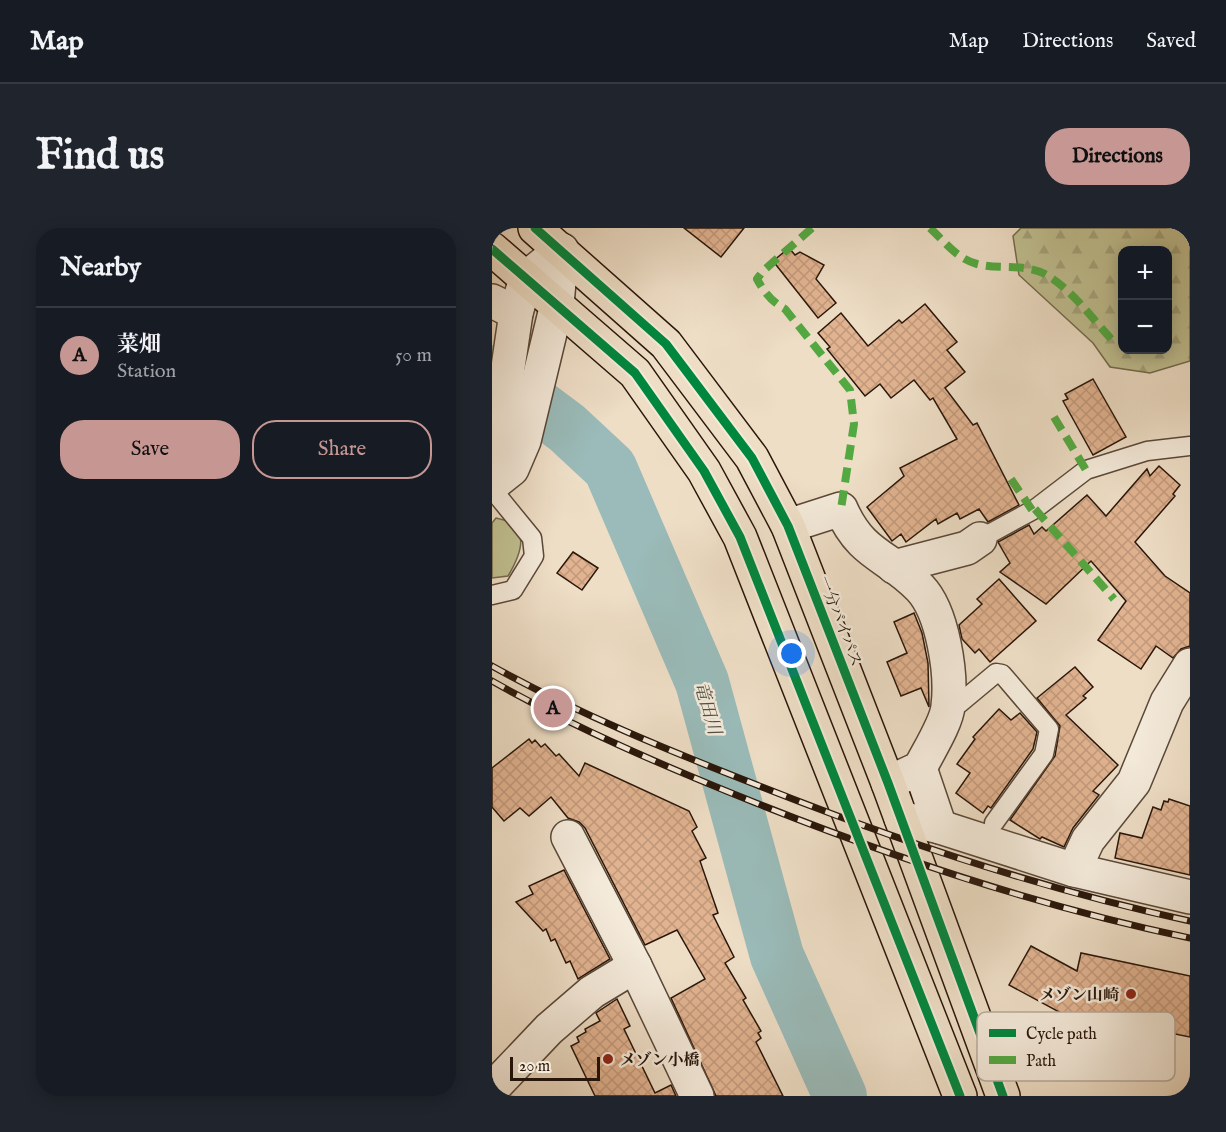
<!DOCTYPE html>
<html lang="en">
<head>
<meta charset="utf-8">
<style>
	:root { --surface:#171b24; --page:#20242c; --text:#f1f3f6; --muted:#9ea1a6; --line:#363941; --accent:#c59692 }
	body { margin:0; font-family:"IM FELL English","Noto Serif JP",serif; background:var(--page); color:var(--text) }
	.controls { position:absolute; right:18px; top:18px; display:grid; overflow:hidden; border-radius:12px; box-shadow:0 3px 15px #0003 }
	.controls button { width:54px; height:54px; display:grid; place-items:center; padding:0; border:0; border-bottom:2px solid var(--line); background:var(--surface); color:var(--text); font:30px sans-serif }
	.scale { position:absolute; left:18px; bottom:15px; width:90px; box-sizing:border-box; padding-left:6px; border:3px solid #29160a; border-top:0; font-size:16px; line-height:21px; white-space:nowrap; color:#29160a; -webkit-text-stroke:4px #f4eada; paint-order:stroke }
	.you { position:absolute; left:300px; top:426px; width:21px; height:21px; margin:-15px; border:4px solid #fff; border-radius:50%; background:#1a73e8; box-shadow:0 0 0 9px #1a73e833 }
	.badge { display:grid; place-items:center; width:39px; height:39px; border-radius:50%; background:var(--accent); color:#111; font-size:20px; font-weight:700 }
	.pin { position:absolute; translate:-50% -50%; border:3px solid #fff; box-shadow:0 2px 6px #0006 }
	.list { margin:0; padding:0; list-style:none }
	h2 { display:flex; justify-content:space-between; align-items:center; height:78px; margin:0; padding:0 24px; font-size:26px }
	h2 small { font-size:20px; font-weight:400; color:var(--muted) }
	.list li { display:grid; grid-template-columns:39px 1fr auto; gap:18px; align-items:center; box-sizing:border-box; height:96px; padding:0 24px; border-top:2px solid var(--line) }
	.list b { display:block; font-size:22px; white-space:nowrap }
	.list p { margin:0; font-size:20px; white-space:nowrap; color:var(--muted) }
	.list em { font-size:20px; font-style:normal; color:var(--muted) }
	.actions { display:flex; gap:12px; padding:18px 24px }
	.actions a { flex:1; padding:14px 0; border:2px solid var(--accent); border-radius:24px; text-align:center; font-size:21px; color:var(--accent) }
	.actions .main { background:var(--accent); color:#111 }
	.map { position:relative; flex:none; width:698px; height:868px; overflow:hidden; border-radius:24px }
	header { display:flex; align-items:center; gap:36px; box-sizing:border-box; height:84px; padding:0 30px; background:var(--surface); border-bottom:2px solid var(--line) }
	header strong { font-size:28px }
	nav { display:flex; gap:33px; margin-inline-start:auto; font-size:21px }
	.intro { display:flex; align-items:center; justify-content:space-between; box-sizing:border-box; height:144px; padding:0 36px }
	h1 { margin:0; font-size:42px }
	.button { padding:15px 27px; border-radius:24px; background:var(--accent); color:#111; font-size:21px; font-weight:700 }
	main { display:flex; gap:36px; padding:0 36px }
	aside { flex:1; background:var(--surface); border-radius:24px; box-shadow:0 3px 15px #0003 }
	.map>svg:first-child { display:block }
	.grass { fill:#c0bf90; stroke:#746a4d; stroke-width:1.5 }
	.forest { fill:url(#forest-firs); stroke:#746a4d; stroke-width:1.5; fill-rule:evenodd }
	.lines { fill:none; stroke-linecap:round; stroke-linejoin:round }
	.river { stroke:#9abbb9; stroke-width:54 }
	.building { fill:url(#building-cross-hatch); stroke:#29160a; stroke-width:1.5 }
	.service-casing { stroke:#5a4839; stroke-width:21 }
	.minor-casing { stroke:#5a4839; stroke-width:36 }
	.trunk-casing { stroke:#29160a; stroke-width:36 }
	.service { stroke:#f4eada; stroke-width:18 }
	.minor { stroke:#f4eada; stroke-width:33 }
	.trunk { stroke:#eedec6; stroke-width:33 }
	.rail-casing { stroke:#29160a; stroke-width:7 }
	.rail { stroke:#f4eada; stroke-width:4.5; stroke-dasharray:14; stroke-linecap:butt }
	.quiet { stroke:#53a941; stroke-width:8; stroke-dasharray:15 8; stroke-linecap:butt }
	.cycleway-casing { stroke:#f4eada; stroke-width:13 }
	.cycleway { stroke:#00873e; stroke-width:9 }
	.poi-dot { fill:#8f2418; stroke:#f4eada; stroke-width:2 }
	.labels { text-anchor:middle; stroke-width:5; stroke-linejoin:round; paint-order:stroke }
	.street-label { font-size:16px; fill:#29160a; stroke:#f4eada }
	.poi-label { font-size:16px; font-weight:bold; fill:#29160a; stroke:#f4eada; text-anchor:end }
	.water-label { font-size:18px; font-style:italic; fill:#515047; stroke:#f4eada }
	.key { fill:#f4eada; stroke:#b7aa9c; stroke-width:1.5 }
	.key-label { font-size:16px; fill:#29160a }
</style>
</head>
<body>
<header>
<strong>Map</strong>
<nav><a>Map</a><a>Directions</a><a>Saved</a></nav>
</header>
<div class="intro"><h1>Find us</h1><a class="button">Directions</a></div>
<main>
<aside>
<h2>Nearby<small></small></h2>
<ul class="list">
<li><span class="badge">A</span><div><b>菜畑</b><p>Station</p></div><em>50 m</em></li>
</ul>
<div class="actions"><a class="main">Save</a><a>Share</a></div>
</aside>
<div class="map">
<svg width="698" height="868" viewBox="0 0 698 868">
	<defs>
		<pattern id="forest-firs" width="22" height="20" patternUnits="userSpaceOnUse" patternTransform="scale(1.5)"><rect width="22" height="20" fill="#c0bf90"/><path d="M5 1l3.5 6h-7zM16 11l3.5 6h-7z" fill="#a5a37b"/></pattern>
		<pattern id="building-cross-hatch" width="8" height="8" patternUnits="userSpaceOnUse" patternTransform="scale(1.5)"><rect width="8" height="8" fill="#e1b390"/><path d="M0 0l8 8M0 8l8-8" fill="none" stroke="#c1997b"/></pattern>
	</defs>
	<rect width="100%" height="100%" fill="#eedec6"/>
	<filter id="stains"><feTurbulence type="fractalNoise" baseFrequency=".00333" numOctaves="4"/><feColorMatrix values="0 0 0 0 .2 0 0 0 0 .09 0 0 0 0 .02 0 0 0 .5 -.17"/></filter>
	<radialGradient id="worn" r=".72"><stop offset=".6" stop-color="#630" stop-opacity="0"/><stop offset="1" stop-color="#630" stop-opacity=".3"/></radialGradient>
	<!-- grass -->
	<path class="grass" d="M 4,290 C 41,297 29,326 16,348 L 0,350 L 0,295 Z"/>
	<!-- forest -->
	<path class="forest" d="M 529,0 L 698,0 L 698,133 L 658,145 L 618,139 L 601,115 L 527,47 L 521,8 ZM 630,22 L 676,22 L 676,122 L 630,122 Z"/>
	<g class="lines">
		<!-- river -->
		<polyline class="river" points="0,144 75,200 118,240 210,454 285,728 348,868"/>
	</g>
	<!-- building -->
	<g class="building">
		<polygon points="192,0 252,0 229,29"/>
		<polygon points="297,20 303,27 308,24 332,37 324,51 344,75 326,90 281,33"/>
		<polygon points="433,76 465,114 455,122 473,144 453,160 481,197 485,195 527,277 496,294 487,281 468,291 465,285 446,296 444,291 414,314 409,306 400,313 375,279 412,248 408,240 465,211 441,170 438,172 422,152 399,170 388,156 373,168 335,121 338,119 326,105 349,85 376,118 407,92 410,95"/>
		<polygon points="601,151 634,209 601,227 571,173 576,171 573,166"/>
		<polygon points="667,238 688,257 681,266 683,268 643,314 673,348 698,365 698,418 689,421 681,430 664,418 649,441 606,412 634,373 599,333 554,376 508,344 518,335 506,314 537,297 542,306 550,299 554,303 595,267 614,288 655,241 658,248"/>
		<polygon points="81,324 106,340 90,362 65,345"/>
		<polygon points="507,351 544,393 498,434 487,421 483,425 470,411 467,397 490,376 485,371"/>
		<polygon points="422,385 430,405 436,435 437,479 429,460 409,468 395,434 415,425 402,394"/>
		<polygon points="583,439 601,459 591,468 594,470 574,487 626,537 601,563 607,567 581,600 572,619 550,609 548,611 518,592 563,528 568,498 545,470"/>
		<polygon points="507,481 519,492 528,485 545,504 541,521 499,580 496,578 491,585 464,565 478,545 465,536 483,511 481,509"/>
		<polygon points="37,511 40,515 43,512 49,519 53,516 64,528 67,526 87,548 93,535 197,583 205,599 200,603 214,630 208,633 226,685 221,687 242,729 233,735 254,770 251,772 269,803 266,805 269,810 264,814 291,868 224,868 179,770 213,751 185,702 153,717 93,600 87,594 76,590 59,569 37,588 28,580 12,593 0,579 0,540"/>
		<polygon points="677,571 698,578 698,647 623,630 628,605 650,610 661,579 669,582 672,573 676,574"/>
		<polygon points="72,642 118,731 86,751 78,733 74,735 63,711 59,713 54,701 51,703 24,674 41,666 37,658"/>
		<polygon points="539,718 585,743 589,725 698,748 698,809 629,795 615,806 580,799 582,792 517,757"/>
		<polygon points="125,771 138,798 132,801 163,865 179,857 184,868 103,868 79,818 87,814 85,809 94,804 93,801 108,793 104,785"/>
	</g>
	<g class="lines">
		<defs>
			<g id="service">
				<polyline points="0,261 40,310 42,328 21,362 0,367"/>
				<polyline points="488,311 543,281 594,242 655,223 698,218"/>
				<polyline points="457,479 468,475 504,445 510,446 557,501 552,526 502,595"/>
			</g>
			<g id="minor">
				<polyline points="0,73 24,85"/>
				<polyline points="0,248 24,85 34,50 54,34"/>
				<polyline points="0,257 20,241 32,213 65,76 70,22"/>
				<path d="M 296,298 L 349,281 C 370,329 397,327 428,360 C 451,384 460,446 456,478 C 455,494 436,524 428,540 L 396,555"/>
				<polyline points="402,339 475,320 488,311"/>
				<polyline points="428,540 448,599"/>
				<polyline points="409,590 448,599 582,642 698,669"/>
				<polyline points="76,609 143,738 205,868"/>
				<polyline points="582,642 596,612 642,554 675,474 698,437"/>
				<polyline points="0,861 57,801 100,764 143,738"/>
			</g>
			<g id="trunk">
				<polyline points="43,0 174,116 260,230 296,298 396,555 511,868"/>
				<polyline points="0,21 143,145 212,243 248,309 468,868"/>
			</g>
		</defs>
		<!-- service casing -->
		<use href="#service" class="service-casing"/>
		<!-- minor casing -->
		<use href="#minor" class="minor-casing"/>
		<!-- trunk casing -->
		<use href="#trunk" class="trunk-casing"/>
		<!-- service -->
		<use href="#service" class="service"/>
		<!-- minor -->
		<use href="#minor" class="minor"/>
		<!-- trunk -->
		<use href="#trunk" class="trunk"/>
		<defs>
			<g id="rail">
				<path d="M 0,438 C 85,485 175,522 265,557 C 406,613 549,661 698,693"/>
				<path d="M 0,453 C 85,501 174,539 264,575 C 405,631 549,679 698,710"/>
			</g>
		</defs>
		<!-- rail casing -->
		<use href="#rail" class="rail-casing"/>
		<!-- rail -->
		<use href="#rail" class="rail"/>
		<!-- quiet -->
		<g class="quiet">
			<path d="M 320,0 L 271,43 L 265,51 C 272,64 280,74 293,81 L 358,162 L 362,196 L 349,281"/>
			<path d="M 438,0 C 452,13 465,31 485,36 C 508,42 531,35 553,46 C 580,61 601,92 622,114"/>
			<polyline points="562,189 594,242"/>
			<polyline points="519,251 540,282"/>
			<polyline points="543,281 622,371"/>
		</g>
		<defs>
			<g id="cycleway">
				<polyline points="43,0 174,116 260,230 296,298 396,555 511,868"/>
				<polyline points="0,21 143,145 212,243 248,309 468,868"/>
			</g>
		</defs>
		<!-- cycleway casing -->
		<use href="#cycleway" class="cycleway-casing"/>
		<!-- cycleway -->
		<use href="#cycleway" class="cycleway"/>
	</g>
	<!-- markers -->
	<g class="poi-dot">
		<circle cx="639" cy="766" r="6"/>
		<circle cx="116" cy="831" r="6"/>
	</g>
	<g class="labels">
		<!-- street labels -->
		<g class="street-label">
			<text transform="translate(349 393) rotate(69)" y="6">一分バイパス</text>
		</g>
		<!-- poi labels -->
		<g class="poi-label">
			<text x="627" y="772">メゾン山崎</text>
			<text x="128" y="837" text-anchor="start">メゾン小橋</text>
		</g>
		<!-- water labels -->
		<g class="water-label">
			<text transform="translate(216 480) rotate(74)" y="6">竜田川</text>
		</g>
	</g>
	<!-- legend -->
	<rect x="485" y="784" width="198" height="69" rx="9" class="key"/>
	<rect x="497" y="801" width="27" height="8" fill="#00873e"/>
	<rect x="497" y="828" width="27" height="8" fill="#53a941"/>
	<g class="key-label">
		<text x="534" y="811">Cycle path</text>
		<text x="534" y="838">Path</text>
	</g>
	<rect width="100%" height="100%" filter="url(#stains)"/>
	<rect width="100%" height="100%" fill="url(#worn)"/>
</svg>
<div class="controls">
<button>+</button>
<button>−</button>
</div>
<div class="scale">20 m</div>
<div class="you"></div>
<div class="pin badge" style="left:61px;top:480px">A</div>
</div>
</main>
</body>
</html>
